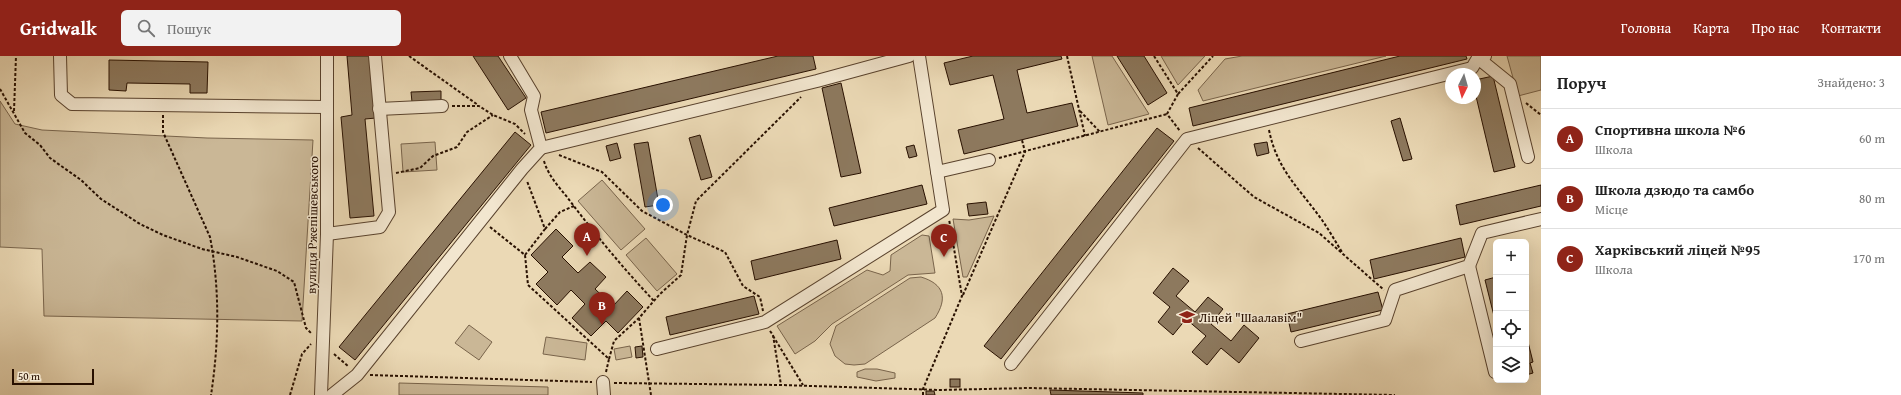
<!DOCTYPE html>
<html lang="uk">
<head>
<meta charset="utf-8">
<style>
	:root { --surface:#fff; --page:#f2f2f2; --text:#222; --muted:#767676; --line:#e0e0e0; --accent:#8f2418 }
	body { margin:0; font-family:"Gentium Book Plus",serif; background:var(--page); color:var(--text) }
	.controls { position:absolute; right:12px; bottom:12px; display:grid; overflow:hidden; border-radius:6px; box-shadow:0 4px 16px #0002 }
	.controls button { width:36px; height:36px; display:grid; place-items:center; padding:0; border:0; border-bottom:1px solid var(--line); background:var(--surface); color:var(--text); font:20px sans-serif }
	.compass { position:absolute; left:1445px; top:12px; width:36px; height:36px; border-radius:50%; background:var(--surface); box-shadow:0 4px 16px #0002; rotate:185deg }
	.scale { position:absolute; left:12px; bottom:10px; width:82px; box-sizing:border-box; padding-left:4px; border:2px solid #281000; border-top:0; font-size:11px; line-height:14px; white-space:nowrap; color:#281000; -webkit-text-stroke:3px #f2e6cf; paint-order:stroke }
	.you { position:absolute; left:663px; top:149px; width:14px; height:14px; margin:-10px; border:3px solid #fff; border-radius:50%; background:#1a73e8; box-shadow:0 0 0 6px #1a73e833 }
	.badge { display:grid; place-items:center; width:26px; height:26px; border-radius:50%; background:var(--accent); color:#fff; font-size:13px; font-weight:700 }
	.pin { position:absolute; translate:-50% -33px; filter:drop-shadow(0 1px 2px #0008) }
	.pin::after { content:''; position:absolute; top:21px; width:14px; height:12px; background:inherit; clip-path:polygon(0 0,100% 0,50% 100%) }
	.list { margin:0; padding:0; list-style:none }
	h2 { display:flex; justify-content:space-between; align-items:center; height:52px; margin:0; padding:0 16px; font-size:17px }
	h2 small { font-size:13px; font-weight:400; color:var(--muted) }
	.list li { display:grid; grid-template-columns:26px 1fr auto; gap:12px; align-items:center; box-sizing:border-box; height:60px; padding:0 16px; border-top:1px solid var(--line) }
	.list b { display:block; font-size:15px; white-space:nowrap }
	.list p { margin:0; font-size:13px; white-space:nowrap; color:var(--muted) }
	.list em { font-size:13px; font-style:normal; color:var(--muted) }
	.icon { flex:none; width:22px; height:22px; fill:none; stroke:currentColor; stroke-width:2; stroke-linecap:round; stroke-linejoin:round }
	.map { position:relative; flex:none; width:1541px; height:339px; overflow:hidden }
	header { display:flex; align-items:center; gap:24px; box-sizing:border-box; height:56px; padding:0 20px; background:var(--accent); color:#fff }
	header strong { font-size:19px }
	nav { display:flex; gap:22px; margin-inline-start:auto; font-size:14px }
	.search { width:280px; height:36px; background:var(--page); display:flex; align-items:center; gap:10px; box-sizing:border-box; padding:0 14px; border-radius:6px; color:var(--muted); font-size:15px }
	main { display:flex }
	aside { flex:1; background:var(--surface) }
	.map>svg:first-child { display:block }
	.green { fill:#cab796; stroke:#79644b }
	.building { fill:#8d795e; stroke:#281000 }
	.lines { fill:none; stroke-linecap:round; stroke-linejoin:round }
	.minor-casing { stroke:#59422d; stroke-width:14 }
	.path { stroke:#281000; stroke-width:2; stroke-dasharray:3 2; stroke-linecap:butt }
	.minor { stroke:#f2e6cf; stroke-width:12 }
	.labels { text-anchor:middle; stroke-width:3; stroke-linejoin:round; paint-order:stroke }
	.street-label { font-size:13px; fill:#281000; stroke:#f2e6cf }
	.poi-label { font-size:13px; fill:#281000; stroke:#f2e6cf; text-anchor:start }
</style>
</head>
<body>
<header>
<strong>Gridwalk</strong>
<div class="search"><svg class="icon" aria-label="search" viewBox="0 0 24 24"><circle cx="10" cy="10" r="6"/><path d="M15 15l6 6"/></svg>Пошук</div>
<nav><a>Головна</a><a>Карта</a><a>Про нас</a><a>Контакти</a></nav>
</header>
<main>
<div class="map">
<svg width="1541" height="339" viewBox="0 0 1541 339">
	<rect width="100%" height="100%" fill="#ebd9b5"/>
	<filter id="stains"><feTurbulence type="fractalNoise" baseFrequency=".005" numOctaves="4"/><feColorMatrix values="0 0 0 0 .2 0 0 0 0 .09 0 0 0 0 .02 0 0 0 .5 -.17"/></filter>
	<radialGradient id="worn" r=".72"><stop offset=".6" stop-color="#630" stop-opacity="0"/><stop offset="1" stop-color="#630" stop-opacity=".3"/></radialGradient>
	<!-- green -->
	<g class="green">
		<polygon points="1092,0 1112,0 1149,58 1108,69"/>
		<polygon points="1161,0 1205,0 1178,29"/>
		<polygon points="1242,0 1386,0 1203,45 1198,34 1225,3"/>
		<polygon points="1507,0 1541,0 1541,34 1518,40"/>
		<polygon points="0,45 15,68 42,74 207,82 313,84 302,265 44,260 42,193 0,191"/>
		<polygon points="435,86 437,114 403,116 401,88"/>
		<polygon points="602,124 645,173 621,194 578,145"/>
		<polygon points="994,160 967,221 963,221 953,163 969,164"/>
		<polygon points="922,179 929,180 935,217 908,219 832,268 815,285 795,298 777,270 867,214 883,219 890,215 891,199"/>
		<polygon points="646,182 677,218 657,235 626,199"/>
		<path d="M 921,221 C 944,228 948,242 935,262 L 865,308 L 854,309 L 845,308 L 835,300 L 830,288 L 836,270 L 910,222 Z"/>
		<polygon points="469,269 492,286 479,304 455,287"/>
		<polygon points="546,281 587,287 585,304 543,298"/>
		<polygon points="630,290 632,301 616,304 614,293"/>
		<polygon points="865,313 877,313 895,317 895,322 876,325 857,321 857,316"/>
		<polygon points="399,327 548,331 548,339 399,339"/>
	</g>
	<!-- building -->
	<g class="building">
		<polygon points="347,0 370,0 376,62 365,63 374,160 350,162 341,61 352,59"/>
		<polygon points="473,0 498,0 526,42 508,54"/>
		<polygon points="778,0 813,0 816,13 546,77 541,56"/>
		<polygon points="973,0 1061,0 1062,3 1017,14 1027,57 1072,47 1078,70 964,98 958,74 1004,63 993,19 950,29 944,7"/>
		<polygon points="1117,0 1144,0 1167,37 1148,49"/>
		<polygon points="1400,0 1466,0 1467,3 1193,70 1189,52"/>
		<polygon points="109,4 208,6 207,37 190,37 190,28 127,27 126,35 109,34"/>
		<polygon points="1493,20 1515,111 1494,116 1475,36 1475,24"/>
		<polygon points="841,27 861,117 841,121 822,32"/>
		<polygon points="441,35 441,45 412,46 411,36"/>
		<polygon points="1400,62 1412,103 1403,105 1391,65"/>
		<polygon points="1157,72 1174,85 1001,303 984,290"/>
		<polygon points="515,76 531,89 355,304 339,291"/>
		<polygon points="700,79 712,121 701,124 689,82"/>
		<polygon points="648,86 659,149 645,151 634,88"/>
		<polygon points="1267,86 1269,97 1257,100 1254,88"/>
		<polygon points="617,87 621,102 610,105 606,90"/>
		<polygon points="914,89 917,100 909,102 906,91"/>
		<polygon points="922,129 927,148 834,170 829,152"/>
		<polygon points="1541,129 1541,150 1460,169 1456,149"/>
		<polygon points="986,146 988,158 969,160 967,148"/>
		<polygon points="556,173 573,190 562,201 578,217 590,206 606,221 595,233 613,250 627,235 643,251 618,277 606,265 591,280 572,262 585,248 571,234 557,249 536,228 548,216 531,199"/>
		<polygon points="1461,182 1465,201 1374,223 1370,204"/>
		<polygon points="837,184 841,203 755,224 751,205"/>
		<polygon points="1173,212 1189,225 1176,240 1195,256 1208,241 1223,253 1211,268 1231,285 1244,269 1259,282 1239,307 1221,292 1207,309 1192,296 1206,280 1186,263 1173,279 1158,266 1170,251 1153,237"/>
		<polygon points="1496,221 1496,268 1485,224"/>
		<polygon points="1378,236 1383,254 1291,276 1287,258"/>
		<polygon points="754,240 759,258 670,279 666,261"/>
		<polygon points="1528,286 1533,306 1530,307 1533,317 1526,319 1526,287"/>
		<polygon points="642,290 643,301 636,302 635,291"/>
		<rect x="950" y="323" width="10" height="8"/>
		<polygon points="1050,334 1143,337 1143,339 1051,339"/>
		<polygon points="926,335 934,335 935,339 926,339"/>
	</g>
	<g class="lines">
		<defs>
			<g id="minor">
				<polyline points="60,0 61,39 72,48 326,51"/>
				<polyline points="1478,2 1510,28 1528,101"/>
				<polyline points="379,53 442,50"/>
				<polyline points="541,92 817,25 909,0"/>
				<polyline points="937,116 989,104"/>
				<polyline points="327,178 380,171 389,156 375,0"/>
				<polyline points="1469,210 1495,316"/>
				<polyline points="1301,285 1385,264 1395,234 1469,210 1482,177 1541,163"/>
				<polyline points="657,293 765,266 943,154 919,0"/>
				<polyline points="1011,308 1187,83 1472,12 1478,2 1485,0"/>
				<polyline points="603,326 604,339"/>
				<polyline points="321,339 327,178 327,0"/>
				<polyline points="332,339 357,319 522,113 541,92 531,54 534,40 510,0"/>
			</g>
		</defs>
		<!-- minor casing -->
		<use href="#minor" class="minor-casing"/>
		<!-- path -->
		<g class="path">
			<polyline points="409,0 478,49"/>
			<polyline points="1067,0 1085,80"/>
			<polyline points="1154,0 1178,38 1167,58 1180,75"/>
			<polyline points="0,33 25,77 40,89 50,102 81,124 101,143 140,168 163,179 202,193 237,201 277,215 294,226 306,272 312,278"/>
			<polyline points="1178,38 1213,0"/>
			<polyline points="1526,47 1541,59"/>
			<polyline points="452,50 479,50 493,59 515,68 525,78"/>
			<polyline points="14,55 16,0"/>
			<polyline points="1080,55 1100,76"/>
			<path d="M 163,59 L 163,76 L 210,181 C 220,233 219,287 211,339"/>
			<path d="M 1269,74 C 1277,114 1299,132 1322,164 C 1329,174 1335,185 1342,196"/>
			<polyline points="1198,92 1254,141 1319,177 1384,234"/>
			<polyline points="559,99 602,116 642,155 687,179 725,196 743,230 760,241 763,255"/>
			<polyline points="999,102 1167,58"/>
			<path d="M 544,105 C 548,119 558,130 567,141 C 594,177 623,212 654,245"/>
			<polyline points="396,117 420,112 433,100 457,91 467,76 493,59"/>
			<polyline points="490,171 525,199 528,229 609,303 606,316"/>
			<polyline points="545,173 560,156 574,150"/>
			<polyline points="525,199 545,173 527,125"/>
			<polyline points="963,239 1025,96 1022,84"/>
			<polyline points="639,262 651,339"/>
			<polyline points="770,275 773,279 781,329"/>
			<polyline points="773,280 803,329"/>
			<polyline points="334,298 349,311"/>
			<polyline points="609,303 614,285 639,262 660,238 681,219 687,179 696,145 801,41"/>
			<polyline points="370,319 592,326"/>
			<polyline points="614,327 781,329 940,334 1029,332 1395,339"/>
			<polyline points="290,339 302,298 311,288"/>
			<polyline points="923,339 923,333 962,240 949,163"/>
		</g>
		<!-- minor -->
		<use href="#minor" class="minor"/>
	</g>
	<!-- icons -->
	<defs>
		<symbol id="school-bare" viewBox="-9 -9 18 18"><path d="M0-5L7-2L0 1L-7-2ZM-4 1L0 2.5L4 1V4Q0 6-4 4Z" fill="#8f2418" stroke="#f2e6cf" stroke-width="2.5" paint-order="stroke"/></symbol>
	</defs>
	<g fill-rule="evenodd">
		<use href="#school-bare" x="1176" y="250" width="22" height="22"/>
	</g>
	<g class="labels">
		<!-- street labels -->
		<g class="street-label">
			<text transform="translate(312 169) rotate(-89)" y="5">вулиця Ржепішевського</text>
		</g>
		<!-- poi labels -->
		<g class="poi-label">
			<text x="1199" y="266">Ліцей "Шаалавім"</text>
		</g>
	</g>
	<rect width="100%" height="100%" filter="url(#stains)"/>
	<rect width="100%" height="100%" fill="url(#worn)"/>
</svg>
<div class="controls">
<button>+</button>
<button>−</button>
<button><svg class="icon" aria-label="locate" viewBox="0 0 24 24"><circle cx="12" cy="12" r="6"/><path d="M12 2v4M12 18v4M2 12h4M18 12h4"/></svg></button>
<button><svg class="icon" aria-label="layers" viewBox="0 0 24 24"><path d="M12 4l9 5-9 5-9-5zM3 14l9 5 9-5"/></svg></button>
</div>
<svg class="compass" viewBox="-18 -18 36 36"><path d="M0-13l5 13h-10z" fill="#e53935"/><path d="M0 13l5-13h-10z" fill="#767676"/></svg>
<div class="scale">50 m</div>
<div class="you"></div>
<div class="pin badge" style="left:587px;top:200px">A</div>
<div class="pin badge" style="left:602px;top:269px">B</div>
<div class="pin badge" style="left:944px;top:201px">C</div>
</div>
<aside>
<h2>Поруч<small>Знайдено: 3</small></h2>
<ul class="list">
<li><span class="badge">A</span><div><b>Спортивна школа №6</b><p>Школа</p></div><em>60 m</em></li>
<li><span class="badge">B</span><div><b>Школа дзюдо та самбо</b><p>Місце</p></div><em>80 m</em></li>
<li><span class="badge">C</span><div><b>Харківський ліцей №95</b><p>Школа</p></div><em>170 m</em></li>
</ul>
</aside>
</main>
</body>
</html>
